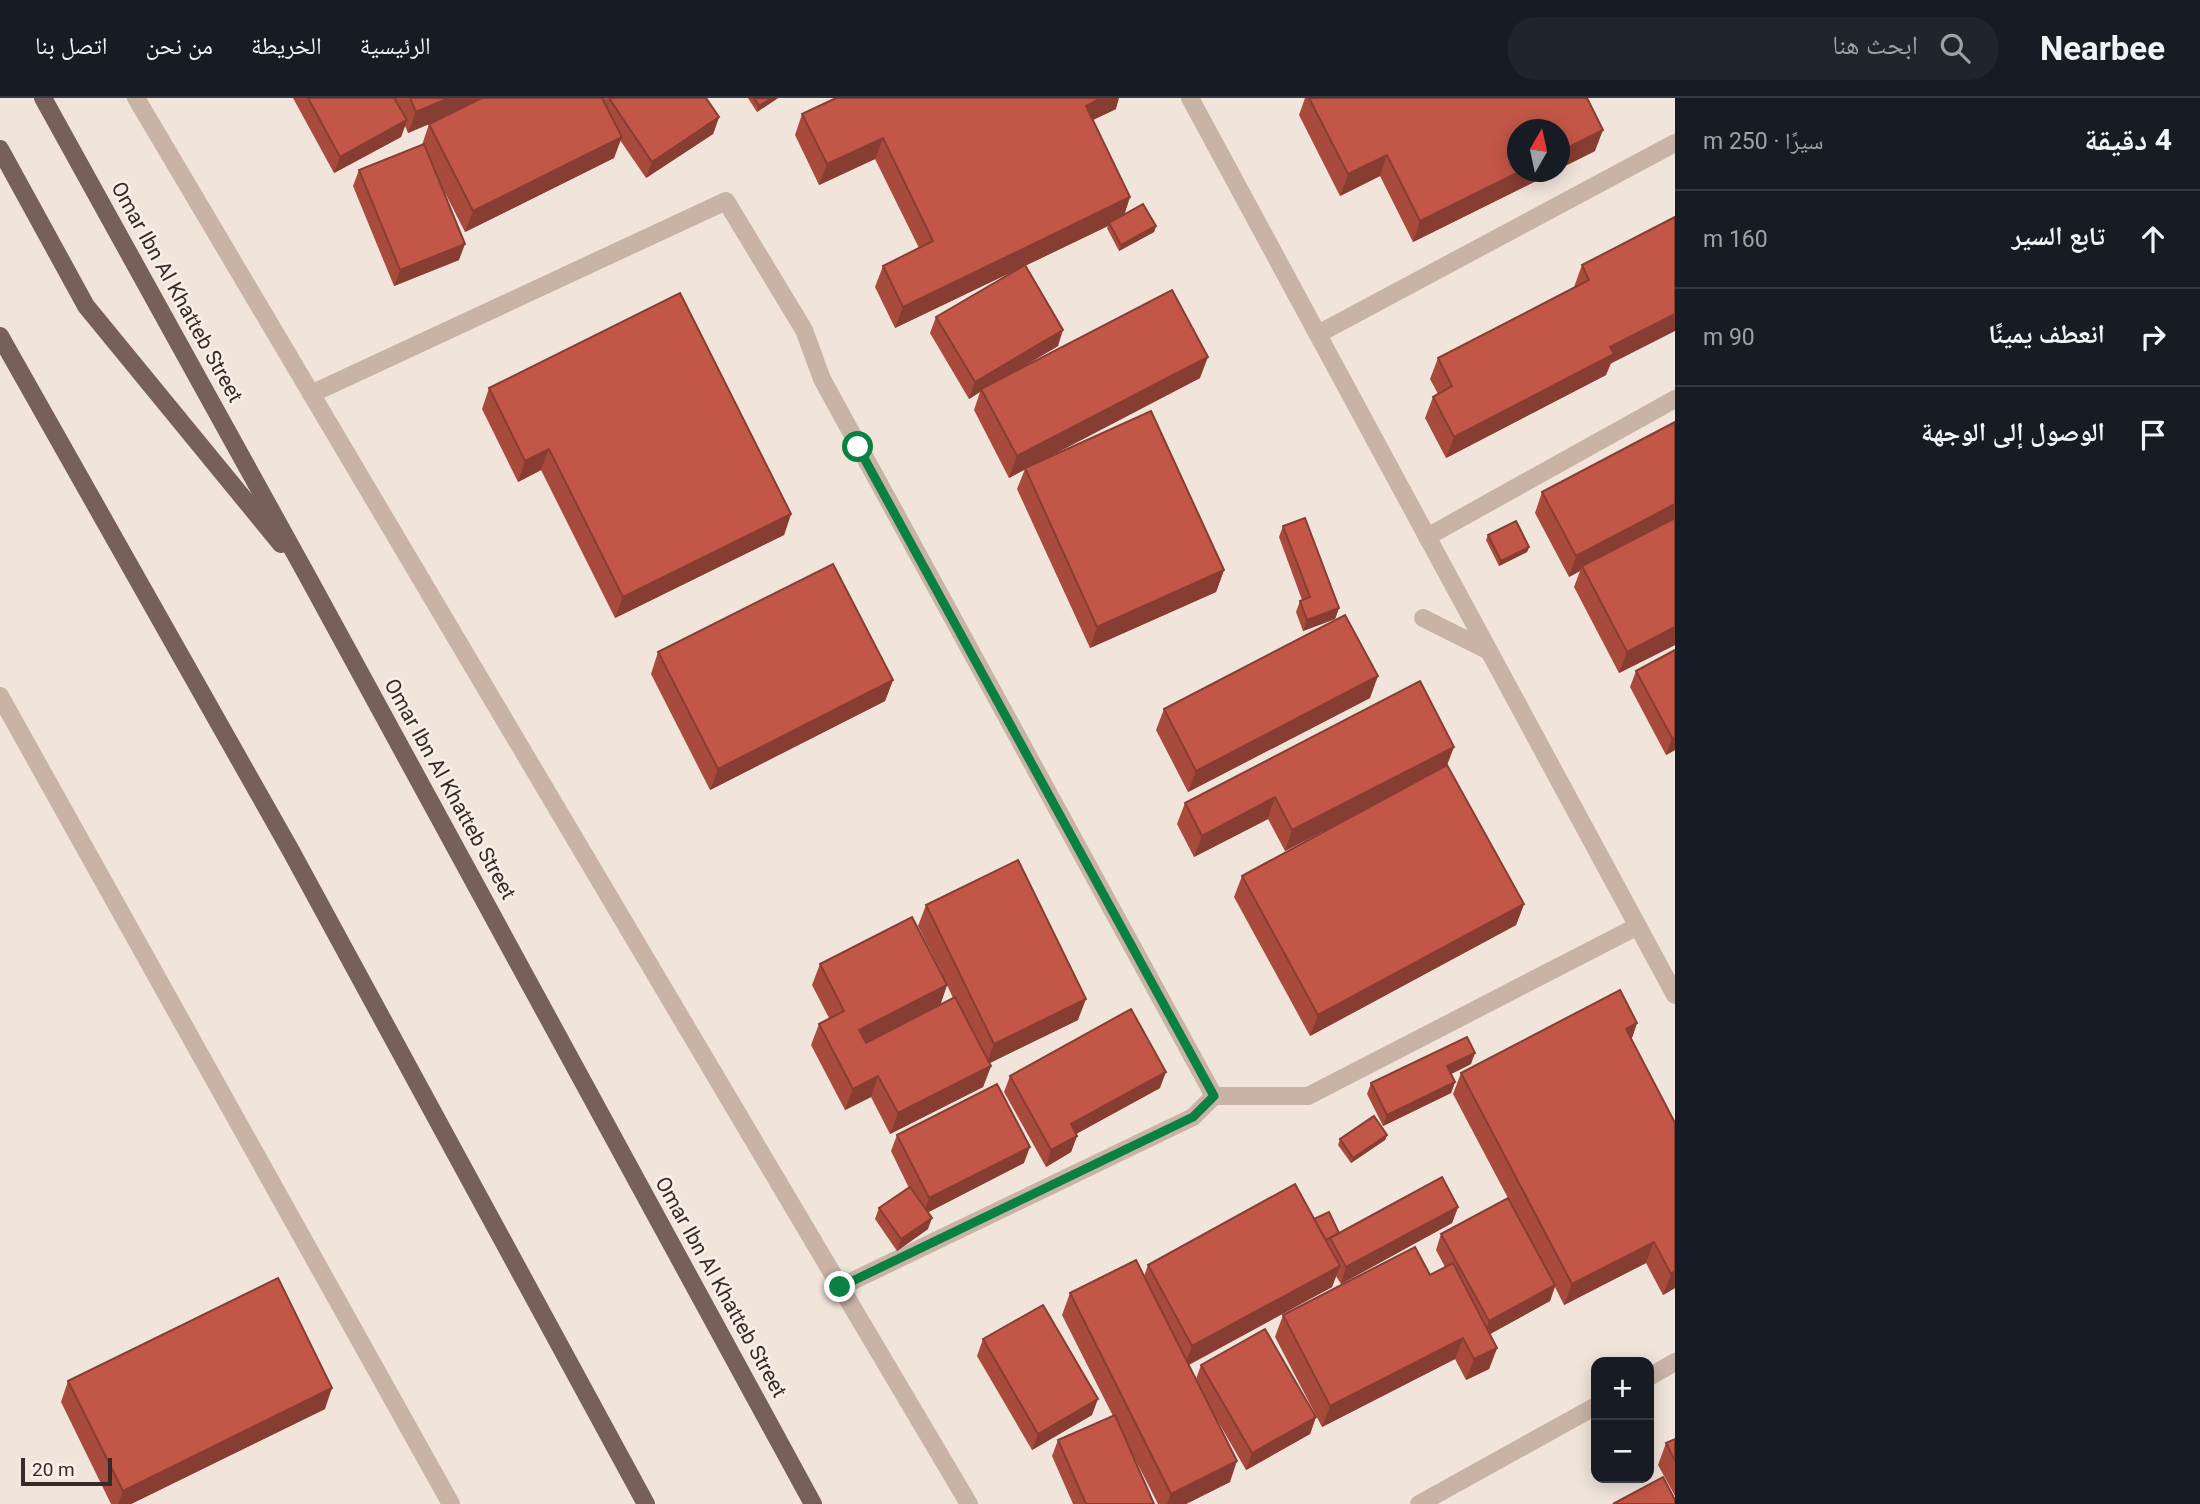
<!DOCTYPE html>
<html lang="ar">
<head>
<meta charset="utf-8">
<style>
	:root { --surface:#171b24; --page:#20242c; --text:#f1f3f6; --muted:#9ea1a6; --line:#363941 }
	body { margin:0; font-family:Roboto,"Noto Naskh Arabic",sans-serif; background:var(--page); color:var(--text); direction:rtl }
	.controls { position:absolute; right:21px; bottom:21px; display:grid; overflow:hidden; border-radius:14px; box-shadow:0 4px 18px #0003 }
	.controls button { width:63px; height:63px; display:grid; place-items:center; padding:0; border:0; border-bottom:2px solid var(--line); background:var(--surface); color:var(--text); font:35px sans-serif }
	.compass { position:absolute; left:1507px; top:21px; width:63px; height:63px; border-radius:50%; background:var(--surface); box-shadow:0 4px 18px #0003; rotate:9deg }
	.scale { position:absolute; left:21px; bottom:18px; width:91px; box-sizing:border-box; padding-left:7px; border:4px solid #362a28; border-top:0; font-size:19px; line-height:24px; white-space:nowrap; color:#362a28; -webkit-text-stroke:5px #f9efe7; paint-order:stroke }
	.stop { position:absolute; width:21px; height:21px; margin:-16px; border:5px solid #0b8043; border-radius:50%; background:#fff }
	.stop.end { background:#0b8043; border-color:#fff; box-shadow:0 2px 7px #0008 }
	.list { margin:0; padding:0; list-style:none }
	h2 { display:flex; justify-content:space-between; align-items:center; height:91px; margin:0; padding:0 28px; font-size:30px }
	h2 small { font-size:23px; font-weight:400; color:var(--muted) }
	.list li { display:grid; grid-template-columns:46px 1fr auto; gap:21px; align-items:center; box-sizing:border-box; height:98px; padding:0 28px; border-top:2px solid var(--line) }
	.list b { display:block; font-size:26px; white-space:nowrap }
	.list em { font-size:23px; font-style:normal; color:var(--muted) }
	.icon { flex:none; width:38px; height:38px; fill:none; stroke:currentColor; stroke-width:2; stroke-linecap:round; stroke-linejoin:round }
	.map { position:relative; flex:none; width:1675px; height:1406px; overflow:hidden; direction:ltr }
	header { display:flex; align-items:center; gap:42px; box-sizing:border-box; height:98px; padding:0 35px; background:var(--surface); border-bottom:2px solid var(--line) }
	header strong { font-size:33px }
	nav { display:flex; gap:38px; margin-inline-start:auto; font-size:24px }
	.search { width:490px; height:63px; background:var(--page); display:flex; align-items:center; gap:18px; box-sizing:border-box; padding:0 24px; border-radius:28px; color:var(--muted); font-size:26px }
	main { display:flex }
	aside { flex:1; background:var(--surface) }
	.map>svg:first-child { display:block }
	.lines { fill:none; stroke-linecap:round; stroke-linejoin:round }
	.minor { stroke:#c9b3a7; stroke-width:18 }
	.major { stroke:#776059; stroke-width:18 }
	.wall { fill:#a84b3d; fill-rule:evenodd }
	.shaded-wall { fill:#883d32 }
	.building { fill:#c35747; stroke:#883d32; stroke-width:2 }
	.route { stroke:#0b8043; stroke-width:9 }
	.labels { text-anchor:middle; stroke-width:5; stroke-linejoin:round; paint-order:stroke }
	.street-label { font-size:21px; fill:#362a28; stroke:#f9efe7 }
</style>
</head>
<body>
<header>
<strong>Nearbee</strong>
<div class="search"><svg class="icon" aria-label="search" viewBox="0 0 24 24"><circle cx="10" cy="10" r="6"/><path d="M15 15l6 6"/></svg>ابحث هنا</div>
<nav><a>الرئيسية</a><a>الخريطة</a><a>من نحن</a><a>اتصل بنا</a></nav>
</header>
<main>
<aside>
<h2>4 دقيقة<small>سيرًا · 250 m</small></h2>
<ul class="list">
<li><svg class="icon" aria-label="ahead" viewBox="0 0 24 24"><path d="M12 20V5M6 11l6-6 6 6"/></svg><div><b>تابع السير</b></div><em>160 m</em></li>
<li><svg class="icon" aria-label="right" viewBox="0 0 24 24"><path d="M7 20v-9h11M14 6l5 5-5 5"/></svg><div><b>انعطف يمينًا</b></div><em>90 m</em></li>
<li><svg class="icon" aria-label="arrive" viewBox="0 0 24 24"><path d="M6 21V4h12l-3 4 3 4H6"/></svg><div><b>الوصول إلى الوجهة</b></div></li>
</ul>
</aside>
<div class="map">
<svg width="1675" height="1406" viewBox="0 0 1675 1406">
	<rect width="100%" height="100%" fill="#f1e4db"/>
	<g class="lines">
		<!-- minor -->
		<g class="minor">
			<polyline points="136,0 969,1406"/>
			<polyline points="1190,0 1675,897"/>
			<polyline points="1318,236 1675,45"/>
			<polyline points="311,296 726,103 804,232 822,281 1214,998"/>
			<polyline points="1427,439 1675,301"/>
			<polyline points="1423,520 1489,553"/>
			<polyline points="0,598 451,1406"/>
			<polyline points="840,1189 1193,1019 1214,998 1308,998 1638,828"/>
			<polyline points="1649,1279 1675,1264"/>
			<polyline points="1419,1406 1596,1308"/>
		</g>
		<!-- major -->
		<g class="major">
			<polyline points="43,0 309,481 813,1406"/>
			<polyline points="0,51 86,208 281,446"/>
			<polyline points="0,238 291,753 646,1406"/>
		</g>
	</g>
	<!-- wall -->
	<g class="wall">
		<polygon points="293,0 706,0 719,19 713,36 646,80 620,42 614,60 465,134 439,83 459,162 394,188 353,88 359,72 422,47 429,26 433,24 408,35 405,28 401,39 334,75"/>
		<polygon points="748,0 778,0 757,14"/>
		<polygon points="1305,0 1587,0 1595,53 1559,71 1559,32 1517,74 1554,74 1413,144 1380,78 1340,98 1299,17"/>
		<polygon points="1116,11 1093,22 1130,99 1124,116 1156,128 1154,134 1119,153 1107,130 1108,128 1025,168 1058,248 1021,270 1200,280 1044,361 1224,472 1216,494 1090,550 1017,391 1025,371 1009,380 974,312 980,294 969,301 930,235 936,219 1018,171 895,230 875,189 883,168 919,150 875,61 819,87 795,37 802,16"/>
		<polygon points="1675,119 1606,277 1446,360 1425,320 1433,299 1438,296 1430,281 1438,260 1574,189 1582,167"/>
		<polygon points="489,290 791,416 784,437 615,520 541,372 518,384 482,311"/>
		<polygon points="1542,394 1675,547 1619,575 1574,489 1580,473 1569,479 1535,415"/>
		<polygon points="1283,428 1339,510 1335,521 1303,533 1296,514 1300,503 1302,502 1279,439"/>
		<polygon points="1488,437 1529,449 1527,454 1499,468 1486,442"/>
		<polygon points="1675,552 1675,652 1666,657 1630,589 1636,573"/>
		<polygon points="658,554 893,582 885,603 710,692 651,576"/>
		<polygon points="1370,600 1188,694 1156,632 1164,611"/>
		<polygon points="1447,667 1524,806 1516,827 1310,938 1234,799 1242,778 1352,718 1285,753 1268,721 1194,759 1177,726 1185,705"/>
		<path d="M 926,807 L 1078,922 L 989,965 L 991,968 L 983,989 L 890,1036 L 871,999 L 845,1012 L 811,947 L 819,926 L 829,920 L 812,887 L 820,866 L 942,876 L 918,828 ZM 947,887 L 953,900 L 940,907 Z"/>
		<polygon points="1637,925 1631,942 1675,1190 1663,1197 1646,1165 1564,1207 1555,1189 1550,1203 1490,1236 1497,1250 1489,1271 1466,1282 1455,1261 1322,1329 1275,1239 1283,1217 1430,1177 1445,1169 1436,1152 1441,1136 1508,1100 1453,996 1461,975"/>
		<polygon points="1471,966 1451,976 1455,984 1451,995 1383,1028 1367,996 1371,985"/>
		<polygon points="1010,978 1160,990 1076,1036 1077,1038 1071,1054 1046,1069 1004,994"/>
		<polygon points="897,1037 1024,1065 928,1114 928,1131 897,1153 875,1121 879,1110 909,1090 891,1053"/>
		<polygon points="1387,1037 1385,1042 1351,1065 1338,1047 1340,1041"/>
		<polygon points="1458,1109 1452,1125 1341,1186 1336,1178 1332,1189 1189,1267 1196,1281 1201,1267 1316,1319 1310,1336 1246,1372 1212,1313 1230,1384 1186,1406 1158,1406 1133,1357 1154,1406 1073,1406 1052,1358 1058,1342 1113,1318 1062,1217 1070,1195 1144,1178 1148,1167 1314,1121 1339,1135"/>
		<polygon points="983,1241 1092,1317 1032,1352 977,1258"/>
		<polygon points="68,1283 325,1311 131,1406 111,1406 61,1304"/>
		<polygon points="1675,1341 1675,1398 1658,1367 1666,1345"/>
	</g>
	<!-- shaded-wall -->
	<g class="shaded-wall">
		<polygon points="449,0 491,0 408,35 416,14"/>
		<polygon points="772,0 778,0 757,14 759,8"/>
		<polygon points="1101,0 1119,0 1116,11 1078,29 1086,8"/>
		<polygon points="719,19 713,36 646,80 652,64"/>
		<polygon points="407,22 401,39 334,75 340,59"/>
		<polygon points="1603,32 1595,53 1559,71 1559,54"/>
		<polygon points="622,39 614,60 465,134 473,113"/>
		<polygon points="883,40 875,61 819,87 827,66"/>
		<polygon points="1387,57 1380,78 1340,98 1348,76"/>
		<polygon points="1519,74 1554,74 1413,144 1420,123"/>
		<polygon points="1130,99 1123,121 1109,125 1108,128 895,230 903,209"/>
		<polygon points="1156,128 1154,134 1119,153 1121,147"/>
		<polygon points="465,146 459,162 394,188 400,172"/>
		<polygon points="1675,216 1675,233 1610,266 1606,277 1446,360 1454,339 1610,249"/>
		<polygon points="1063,232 1058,248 982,293 981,291 980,294 969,301 975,284"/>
		<polygon points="1208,259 1200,280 1009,380 1017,358"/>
		<polygon points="549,351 541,372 518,384 525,363"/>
		<polygon points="1675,406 1675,423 1582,468 1580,473 1569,479 1576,458"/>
		<polygon points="791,416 784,437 615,520 623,499"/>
		<polygon points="1529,449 1527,454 1499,468 1501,463"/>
		<polygon points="1224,472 1216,494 1090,550 1097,529"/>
		<polygon points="1339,510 1335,521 1303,533 1307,522"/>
		<polygon points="1675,529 1675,547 1619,575 1627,554"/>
		<polygon points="1378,578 1370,600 1188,694 1196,673"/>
		<polygon points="893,582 885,603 710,692 718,671"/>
		<polygon points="1675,639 1675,652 1666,657 1672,640"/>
		<polygon points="1454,649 1446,670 1285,753 1292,732"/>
		<polygon points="1275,699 1268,721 1194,759 1202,738"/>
		<polygon points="1524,806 1516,827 1310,938 1318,917"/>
		<polygon points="947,887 940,908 851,954 859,932"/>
		<polygon points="1086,901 1078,922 986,967 994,946"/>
		<polygon points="1637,925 1630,946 1626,931"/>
		<polygon points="1475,955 1471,966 1443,980 1447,968"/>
		<polygon points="991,968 983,989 890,1036 898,1015"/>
		<polygon points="1166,974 1160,990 1065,1042 1071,1026"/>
		<polygon points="878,978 871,999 845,1012 853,991"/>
		<polygon points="1455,984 1451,995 1383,1028 1387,1017"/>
		<polygon points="1387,1037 1385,1042 1351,1065 1353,1060"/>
		<polygon points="1077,1038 1071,1054 1046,1069 1051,1052"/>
		<polygon points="1030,1049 1024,1065 923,1117 929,1100"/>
		<polygon points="1458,1109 1452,1125 1341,1186 1346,1169"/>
		<polygon points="932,1120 928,1131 897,1153 901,1141"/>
		<polygon points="1654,1144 1646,1165 1564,1207 1572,1186"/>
		<polygon points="1340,1168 1332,1189 1184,1269 1192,1248"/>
		<polygon points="1675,1173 1675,1190 1663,1197 1671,1176"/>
		<polygon points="1555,1187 1550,1203 1483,1240 1489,1223"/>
		<polygon points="1463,1240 1455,1261 1322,1329 1330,1308"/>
		<polygon points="1497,1250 1489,1271 1466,1282 1474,1261"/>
		<polygon points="332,1290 325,1311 131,1406 118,1406 123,1393"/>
		<polygon points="1098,1301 1092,1317 1032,1352 1038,1336"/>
		<polygon points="1316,1319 1310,1336 1246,1372 1252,1355"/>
		<polygon points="1237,1363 1230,1384 1186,1406 1167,1406 1171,1396"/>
	</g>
	<!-- building -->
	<g class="building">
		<polygon points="308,0 394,0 407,22 340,59"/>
		<polygon points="410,0 449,0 416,14"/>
		<polygon points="482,0 602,0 622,39 473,113 429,26"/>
		<polygon points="609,0 706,0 719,19 652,64"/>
		<polygon points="754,0 772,0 759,8"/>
		<polygon points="836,0 1101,0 1086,8 1130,99 903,209 883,168 933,143 883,40 827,66 802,16"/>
		<polygon points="1309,0 1587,0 1603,32 1559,54 1559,32 1517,32 1517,74 1519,74 1420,123 1387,57 1348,76"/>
		<polygon points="424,46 465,146 400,172 359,72"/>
		<polygon points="1143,106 1156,128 1121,147 1109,125"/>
		<polygon points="1675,119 1675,216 1610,249 1614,256 1454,339 1433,299 1452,288 1438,260 1589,182 1582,167"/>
		<polygon points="1025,167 1063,232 975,284 936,219"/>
		<polygon points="1172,192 1208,259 1017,358 981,291"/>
		<polygon points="680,195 791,416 623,499 549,351 525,363 489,290"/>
		<polygon points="1151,313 1224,472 1097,529 1025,370"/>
		<polygon points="1675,324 1675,406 1576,458 1542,394"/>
		<polygon points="1305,420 1339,510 1307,522 1300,503 1310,499 1283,428"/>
		<polygon points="1675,420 1675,529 1627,554 1582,468"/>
		<polygon points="1516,423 1529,449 1501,463 1488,437"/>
		<polygon points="833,466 893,582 718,671 658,554"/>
		<polygon points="1345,517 1378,578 1196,673 1164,611"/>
		<polygon points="1675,552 1675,639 1672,640 1636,573"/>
		<polygon points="1420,583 1454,649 1292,732 1275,699 1202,738 1185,705"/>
		<polygon points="1447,667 1524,806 1318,917 1242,778"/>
		<polygon points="1018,762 1086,901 994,946 926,807"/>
		<polygon points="912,819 947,887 859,932 866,945 955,899 991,968 898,1015 878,978 853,991 819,926 844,913 820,866"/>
		<polygon points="1620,892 1637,925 1626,931 1675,1025 1675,1173 1671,1176 1654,1144 1572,1186 1461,975"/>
		<polygon points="1131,911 1166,974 1071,1026 1077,1038 1051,1052 1010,978"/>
		<polygon points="1467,939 1475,955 1447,968 1455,984 1387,1017 1371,985"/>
		<polygon points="997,986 1030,1049 929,1100 897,1037"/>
		<polygon points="1374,1018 1387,1037 1353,1060 1340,1041"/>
		<polygon points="1442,1079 1458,1109 1346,1169 1330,1140"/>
		<polygon points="1295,1086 1340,1168 1192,1248 1148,1167"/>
		<polygon points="910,1089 932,1120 901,1141 879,1110"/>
		<polygon points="1508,1100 1555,1187 1489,1223 1441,1136"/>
		<polygon points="1329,1114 1339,1135 1326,1142 1314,1121"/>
		<polygon points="1415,1149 1430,1177 1453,1165 1497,1250 1474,1261 1463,1240 1330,1308 1283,1217"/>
		<polygon points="1136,1162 1237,1363 1171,1396 1070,1195"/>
		<polygon points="278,1180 332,1290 123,1393 68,1283"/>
		<polygon points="1043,1207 1098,1301 1038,1336 983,1241"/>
		<polygon points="1265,1231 1316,1319 1252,1355 1201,1267"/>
		<polygon points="1115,1317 1154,1406 1086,1406 1058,1342"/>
		<polygon points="1675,1341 1675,1363 1666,1345"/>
		<polygon points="1663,1379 1675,1402 1675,1406 1613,1406"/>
	</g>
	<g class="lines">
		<!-- route -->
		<polyline class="route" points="840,1189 1193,1019 1214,998 858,349"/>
	</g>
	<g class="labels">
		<!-- street labels -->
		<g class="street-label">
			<text transform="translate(177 194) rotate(61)" y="7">Omar Ibn Al Khatteb Street</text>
			<text transform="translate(450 691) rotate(61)" y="7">Omar Ibn Al Khatteb Street</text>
			<text transform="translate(721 1189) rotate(61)" y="7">Omar Ibn Al Khatteb Street</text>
		</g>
	</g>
</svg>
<div class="controls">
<button>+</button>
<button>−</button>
</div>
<svg class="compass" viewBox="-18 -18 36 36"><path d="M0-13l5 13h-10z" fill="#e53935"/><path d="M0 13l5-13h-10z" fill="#9ea1a6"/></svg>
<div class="scale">20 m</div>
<div class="stop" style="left:858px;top:349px"></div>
<div class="stop end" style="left:840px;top:1189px"></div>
</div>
</main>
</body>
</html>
